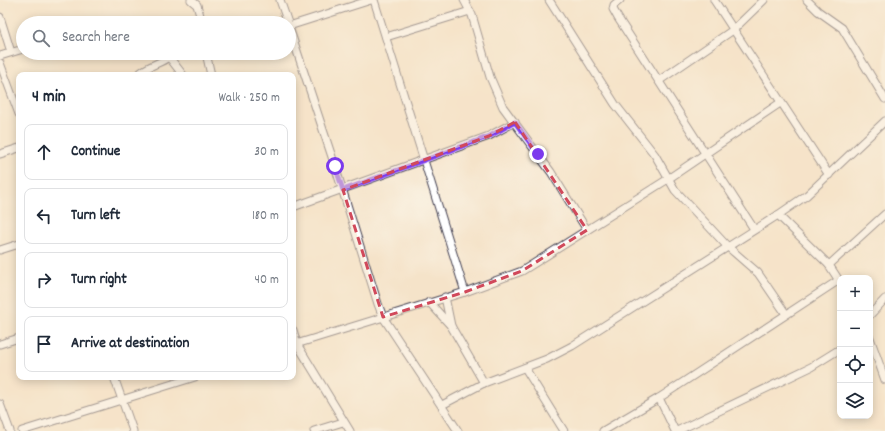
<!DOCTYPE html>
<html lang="en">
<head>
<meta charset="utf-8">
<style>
	:root { --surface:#fff; --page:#f2f2f3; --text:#1f2937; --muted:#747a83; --line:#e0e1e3 }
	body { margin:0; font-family:Dekko,sans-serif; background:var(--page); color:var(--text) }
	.controls { position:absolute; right:12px; bottom:12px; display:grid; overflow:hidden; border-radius:8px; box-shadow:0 2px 10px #0003 }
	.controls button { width:36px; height:36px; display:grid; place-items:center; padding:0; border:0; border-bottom:1px solid var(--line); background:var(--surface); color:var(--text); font:20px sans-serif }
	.stop { position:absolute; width:12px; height:12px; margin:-9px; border:3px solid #7c3aed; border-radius:50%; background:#fff }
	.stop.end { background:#7c3aed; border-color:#fff; box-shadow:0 1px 4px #0008 }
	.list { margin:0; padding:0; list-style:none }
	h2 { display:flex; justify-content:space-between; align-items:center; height:52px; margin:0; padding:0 16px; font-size:17px }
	h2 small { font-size:13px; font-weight:400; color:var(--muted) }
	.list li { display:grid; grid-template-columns:26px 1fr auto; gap:12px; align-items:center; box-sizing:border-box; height:56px; margin:0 8px 8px; padding:0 8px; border:1px solid var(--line); border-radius:8px }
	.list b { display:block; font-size:15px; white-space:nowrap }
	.list em { font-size:13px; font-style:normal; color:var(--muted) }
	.icon { flex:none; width:22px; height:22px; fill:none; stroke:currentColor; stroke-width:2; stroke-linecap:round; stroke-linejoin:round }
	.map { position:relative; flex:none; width:885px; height:431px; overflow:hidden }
	.search { position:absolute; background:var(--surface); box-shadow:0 2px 10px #0003; left:16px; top:16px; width:280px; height:44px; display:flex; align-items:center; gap:10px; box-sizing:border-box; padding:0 14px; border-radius:22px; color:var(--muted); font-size:15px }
	.panel { position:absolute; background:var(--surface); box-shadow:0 2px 10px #0003; left:16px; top:72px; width:280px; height:308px; border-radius:8px }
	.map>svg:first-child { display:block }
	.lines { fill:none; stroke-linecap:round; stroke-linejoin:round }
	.street-casing { stroke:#423f50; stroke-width:9 }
	.street { stroke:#fff; stroke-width:7 }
	.route { stroke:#7c3aed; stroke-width:5 }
	.marked { fill:none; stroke:#d1495b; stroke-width:3; stroke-dasharray:8 5; stroke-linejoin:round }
</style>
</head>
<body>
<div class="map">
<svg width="885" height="431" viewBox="0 0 885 431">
	<rect width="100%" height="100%" fill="#fbf7ec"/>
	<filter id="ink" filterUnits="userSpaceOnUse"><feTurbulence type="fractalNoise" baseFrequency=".025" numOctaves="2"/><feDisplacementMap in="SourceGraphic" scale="8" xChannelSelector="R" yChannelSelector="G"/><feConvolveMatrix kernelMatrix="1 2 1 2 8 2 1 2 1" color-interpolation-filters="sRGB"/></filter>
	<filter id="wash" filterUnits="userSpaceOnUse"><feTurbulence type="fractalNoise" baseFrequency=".012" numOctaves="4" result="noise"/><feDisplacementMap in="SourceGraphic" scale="16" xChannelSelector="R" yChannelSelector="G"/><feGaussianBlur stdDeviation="0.9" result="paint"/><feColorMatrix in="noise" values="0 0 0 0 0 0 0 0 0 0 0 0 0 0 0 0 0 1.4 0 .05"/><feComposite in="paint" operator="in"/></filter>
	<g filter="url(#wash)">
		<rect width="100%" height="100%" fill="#f5e3c9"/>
	</g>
	<g filter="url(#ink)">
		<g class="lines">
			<defs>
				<g id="street">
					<polyline points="191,0 197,5 202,23"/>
					<polyline points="280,0 288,23"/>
					<polyline points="374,0 465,292"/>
					<polyline points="464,0 472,15 490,77 503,107 551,172 587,230"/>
					<polyline points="549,0 615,104 655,155 675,190 727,246 758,273 786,314"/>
					<polyline points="620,0 614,5 613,9 618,18 754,229"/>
					<polyline points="714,0 829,175"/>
					<polyline points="807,0 818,11 842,28 885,99"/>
					<polyline points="0,17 11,52"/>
					<polyline points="289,26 371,0"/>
					<polyline points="289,27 335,166 378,304 383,317 458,431"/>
					<polyline points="386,37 470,11"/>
					<polyline points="169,53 182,53"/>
					<polyline points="170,53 169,57 183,75"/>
					<polyline points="206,53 211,75"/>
					<polyline points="0,56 23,49"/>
					<polyline points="0,63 19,114"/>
					<path d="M 138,75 C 146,66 159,64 169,57"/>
					<polyline points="660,80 733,30 764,0"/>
					<polyline points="0,154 19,148"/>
					<polyline points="293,207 489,136 515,122"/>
					<polyline points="778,215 829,265 840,282"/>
					<polyline points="0,250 19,244"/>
					<polyline points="829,265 885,214"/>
					<polyline points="445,297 451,326"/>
					<polyline points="429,302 451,326 484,383"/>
					<polyline points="870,315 885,299"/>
					<polyline points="293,330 297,344 350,431"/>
					<polyline points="870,338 885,380"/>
					<polyline points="0,344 19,338"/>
					<polyline points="293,345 465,292 522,271 668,179 780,103"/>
					<polyline points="525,368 564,431"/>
					<polyline points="114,377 133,431"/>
					<polyline points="659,398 675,431"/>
					<polyline points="0,404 10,431"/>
					<polyline points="442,405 484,383 547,359 572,346 778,215 807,195 885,121"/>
					<polyline points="22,431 195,377"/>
					<polyline points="314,431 343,422"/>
					<polyline points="603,431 659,398 839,280"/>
					<polyline points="677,431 811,367 840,349"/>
				</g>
			</defs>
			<!-- street casing -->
			<use href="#street" class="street-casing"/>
			<!-- street -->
			<use href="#street" class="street"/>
		</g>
	</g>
	<g class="lines" filter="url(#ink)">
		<!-- route -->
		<polyline class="route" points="335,166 343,190 490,136 515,122 538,154"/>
	</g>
	<!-- marked area -->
	<path d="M0 0H885V431H0ZM 515,122 L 587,230 L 522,271 L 465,292 L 383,317 L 343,190 L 489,136 Z" fill="#f5e3c9" fill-opacity=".55" fill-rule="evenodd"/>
	<path class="marked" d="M 515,122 L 587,230 L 522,271 L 465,292 L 383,317 L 343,190 L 489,136 Z"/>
</svg>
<div class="controls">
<button>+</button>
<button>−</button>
<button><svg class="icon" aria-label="locate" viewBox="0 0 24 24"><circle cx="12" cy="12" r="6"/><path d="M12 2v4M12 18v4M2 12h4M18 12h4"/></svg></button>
<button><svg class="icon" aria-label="layers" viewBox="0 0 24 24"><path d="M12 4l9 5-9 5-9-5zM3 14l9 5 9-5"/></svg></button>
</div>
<div class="stop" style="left:335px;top:166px"></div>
<div class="stop end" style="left:538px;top:154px"></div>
<div class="search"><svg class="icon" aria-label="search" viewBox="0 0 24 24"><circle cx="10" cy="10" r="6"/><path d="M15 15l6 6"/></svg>Search here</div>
<section class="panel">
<h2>4 min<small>Walk · 250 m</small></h2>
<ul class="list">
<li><svg class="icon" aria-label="ahead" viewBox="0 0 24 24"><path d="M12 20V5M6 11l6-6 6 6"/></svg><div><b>Continue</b></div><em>30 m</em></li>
<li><svg class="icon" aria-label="left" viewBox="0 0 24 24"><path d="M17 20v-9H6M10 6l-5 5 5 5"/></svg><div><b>Turn left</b></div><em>180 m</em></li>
<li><svg class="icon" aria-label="right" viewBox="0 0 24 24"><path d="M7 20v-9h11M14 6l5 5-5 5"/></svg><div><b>Turn right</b></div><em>40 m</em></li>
<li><svg class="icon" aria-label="arrive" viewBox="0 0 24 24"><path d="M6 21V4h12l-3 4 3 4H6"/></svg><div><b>Arrive at destination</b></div></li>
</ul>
</section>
</div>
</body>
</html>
